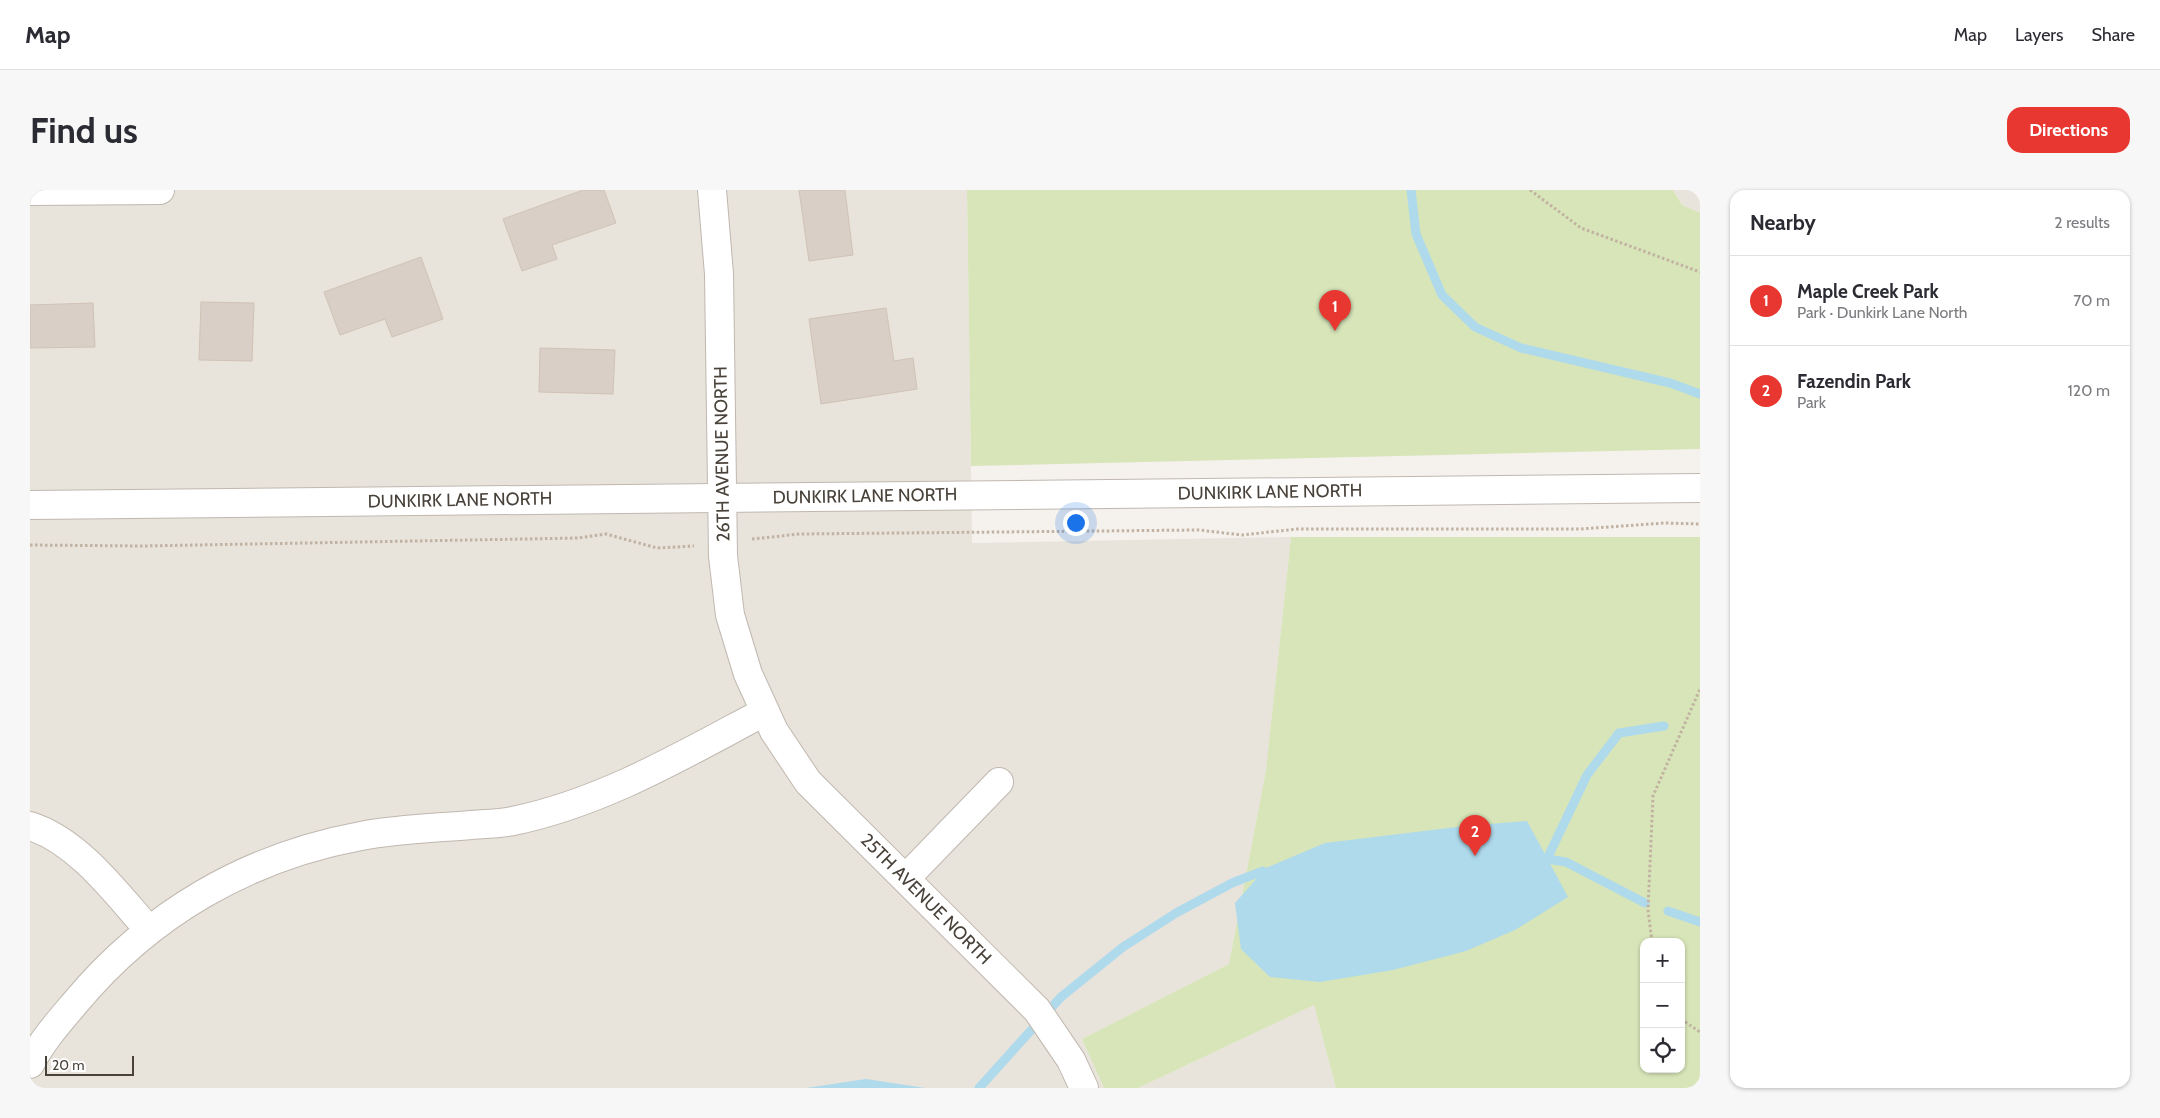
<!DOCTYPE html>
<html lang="en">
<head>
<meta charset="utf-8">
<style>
	:root { --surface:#fff; --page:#f7f7f7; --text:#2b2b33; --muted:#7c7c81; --line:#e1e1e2; --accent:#e83730 }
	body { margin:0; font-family:Cabin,sans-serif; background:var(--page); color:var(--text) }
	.controls { position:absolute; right:15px; bottom:15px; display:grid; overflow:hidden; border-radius:10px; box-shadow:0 1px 4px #0004 }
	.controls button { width:45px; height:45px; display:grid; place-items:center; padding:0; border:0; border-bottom:1px solid var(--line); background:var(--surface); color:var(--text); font:25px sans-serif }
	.scale { position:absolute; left:15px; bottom:12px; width:89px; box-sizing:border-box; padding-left:5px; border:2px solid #49423a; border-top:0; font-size:14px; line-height:18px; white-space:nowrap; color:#49423a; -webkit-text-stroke:4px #fff; paint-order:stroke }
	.you { position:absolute; left:1045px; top:332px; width:18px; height:18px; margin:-12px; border:4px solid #fff; border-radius:50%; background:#1a73e8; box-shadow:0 0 0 8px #1a73e833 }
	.badge { display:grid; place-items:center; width:32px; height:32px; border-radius:50%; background:var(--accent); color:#fff; font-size:16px; font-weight:700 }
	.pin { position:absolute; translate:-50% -41px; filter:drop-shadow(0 1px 2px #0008) }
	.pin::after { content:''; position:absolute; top:26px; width:18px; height:15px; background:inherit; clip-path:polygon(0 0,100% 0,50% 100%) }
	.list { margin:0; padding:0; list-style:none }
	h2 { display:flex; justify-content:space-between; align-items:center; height:65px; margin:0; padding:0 20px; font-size:21px }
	h2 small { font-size:16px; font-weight:400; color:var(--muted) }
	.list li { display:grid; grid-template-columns:32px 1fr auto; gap:15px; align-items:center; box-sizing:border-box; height:90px; padding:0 20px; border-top:1px solid var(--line) }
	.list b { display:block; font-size:19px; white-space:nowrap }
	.list p { margin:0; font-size:16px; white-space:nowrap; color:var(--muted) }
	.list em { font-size:16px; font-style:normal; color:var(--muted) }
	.icon { flex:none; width:28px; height:28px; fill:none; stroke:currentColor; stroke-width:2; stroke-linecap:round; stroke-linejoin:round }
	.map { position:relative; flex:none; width:1670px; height:898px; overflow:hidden; border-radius:15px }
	header { display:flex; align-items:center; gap:30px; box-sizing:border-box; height:70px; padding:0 25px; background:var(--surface); border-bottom:1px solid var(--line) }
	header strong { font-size:24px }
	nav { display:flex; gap:28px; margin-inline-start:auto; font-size:18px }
	.intro { display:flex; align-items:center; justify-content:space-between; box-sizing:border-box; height:120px; padding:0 30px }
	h1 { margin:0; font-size:35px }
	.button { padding:12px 22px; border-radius:15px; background:var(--accent); color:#fff; font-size:18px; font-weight:700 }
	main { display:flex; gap:30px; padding:0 30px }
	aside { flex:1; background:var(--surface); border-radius:15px; box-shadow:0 1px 4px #0004 }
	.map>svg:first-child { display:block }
	.residential { fill:#e8e3db }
	.green { fill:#d7e5b9; fill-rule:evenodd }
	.water { fill:#afdaec }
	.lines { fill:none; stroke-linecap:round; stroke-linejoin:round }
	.stream { stroke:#afdaec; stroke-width:9 }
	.building { fill:#d9cfc6; stroke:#d0c3b6 }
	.minor-casing { stroke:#c0b8b0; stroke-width:30 }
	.tertiary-casing { stroke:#c0b8b0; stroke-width:30 }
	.path { stroke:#c1b2a2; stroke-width:3; stroke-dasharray:2.5 2.5; stroke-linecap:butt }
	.minor { stroke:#fff; stroke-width:28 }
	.tertiary { stroke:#fff; stroke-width:28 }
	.labels { text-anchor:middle; stroke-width:5; stroke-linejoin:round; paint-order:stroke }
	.street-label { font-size:18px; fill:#49423a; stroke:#fff }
</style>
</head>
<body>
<header>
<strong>Map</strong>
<nav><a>Map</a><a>Layers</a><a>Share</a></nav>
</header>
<div class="intro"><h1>Find us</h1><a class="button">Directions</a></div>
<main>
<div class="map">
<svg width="1670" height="898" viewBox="0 0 1670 898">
	<rect width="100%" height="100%" fill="#f5f1ed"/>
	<!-- residential -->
	<g class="residential">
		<polygon points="0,0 937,0 942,353 1261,347 1236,580 1199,774 1052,849 1074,898 0,898"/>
		<polygon points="1643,0 1670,0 1670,23 1652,15"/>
		<polygon points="1284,815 1306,898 1108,898"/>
	</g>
	<!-- green -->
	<g class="green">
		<polygon points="937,0 1643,0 1652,15 1670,23 1670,259 941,276"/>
		<path d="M 1261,347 L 1670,347 L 1670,898 L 1306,898 L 1284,815 L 1108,898 L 1074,898 L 1052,849 L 1199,774 L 1236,580 ZM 1614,752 L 1651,752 L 1651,879 L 1614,879 Z"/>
	</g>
	<!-- water -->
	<g class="water">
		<polygon points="1497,631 1538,707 1485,740 1436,761 1363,780 1290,792 1240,787 1211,759 1205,713 1236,678 1295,653 1435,636"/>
		<polygon points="836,889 895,898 776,898"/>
	</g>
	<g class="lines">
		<!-- stream -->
		<g class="stream">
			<polyline points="1381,0 1386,44 1412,105 1445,137 1491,158 1640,193 1670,204"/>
			<polyline points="1615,713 1536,672 1517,669 1557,585 1589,543 1634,536"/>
			<polyline points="1638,721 1670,732"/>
			<polyline points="949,898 1031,807 1093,757 1146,723 1202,693 1233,681"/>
		</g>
	</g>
	<!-- building -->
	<g class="building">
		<polygon points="553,0 574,0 586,33 522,55 527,69 492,81 473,29"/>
		<polygon points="769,0 815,0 823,65 779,71"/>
		<polygon points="391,67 413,129 362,147 355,129 310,145 294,102"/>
		<polygon points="171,112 224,113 222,171 169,170"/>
		<polygon points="63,113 65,157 0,158 0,115"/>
		<polygon points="856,118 864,171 883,168 887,199 791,214 779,129"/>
		<polygon points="510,158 585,160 583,204 509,202"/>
	</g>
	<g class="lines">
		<defs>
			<g id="minor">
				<polyline points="682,0 689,84 693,366 700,425 718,484 744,541 778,592 1007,820 1041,870 1054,898"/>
				<polyline points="0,1 130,0"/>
				<path d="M 0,636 C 48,651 86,703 118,739"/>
				<polyline points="876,688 969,592"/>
				<path d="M 0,874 C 12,851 28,833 45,813 C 119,724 217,667 331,646 C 367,639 405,638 441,635 C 454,634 469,634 483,631 C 574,612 653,565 734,522"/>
			</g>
			<polyline id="tertiary" points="0,315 1670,298"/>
		</defs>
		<!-- minor casing -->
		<use href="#minor" class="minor-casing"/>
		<!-- tertiary casing -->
		<use href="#tertiary" class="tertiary-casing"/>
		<!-- path -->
		<g class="path">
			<polyline points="1500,0 1551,38 1670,82"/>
			<polyline points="722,349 770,344 1169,340 1212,345 1267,339 1550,339 1635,333 1670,334"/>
			<polyline points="0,355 113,356 548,348 576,344 627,358 664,356"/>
			<polyline points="1622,752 1618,720 1623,606 1670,499"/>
			<polyline points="1651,829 1670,842"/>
		</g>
		<!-- minor -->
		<use href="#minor" class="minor"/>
		<!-- tertiary -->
		<use href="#tertiary" class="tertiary"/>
	</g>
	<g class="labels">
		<!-- street labels -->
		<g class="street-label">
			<text transform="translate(692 264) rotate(-91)" y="6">26TH AVENUE NORTH</text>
			<text transform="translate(1240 302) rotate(-1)" y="6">DUNKIRK LANE NORTH</text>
			<text transform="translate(835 306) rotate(-1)" y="6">DUNKIRK LANE NORTH</text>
			<text transform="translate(430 310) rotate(-1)" y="6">DUNKIRK LANE NORTH</text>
			<text transform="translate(896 709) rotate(45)" y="6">25TH AVENUE NORTH</text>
		</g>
	</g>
</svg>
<div class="controls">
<button>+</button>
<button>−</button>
<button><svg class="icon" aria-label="locate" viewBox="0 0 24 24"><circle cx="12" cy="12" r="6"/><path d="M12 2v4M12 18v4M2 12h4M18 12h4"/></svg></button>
</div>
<div class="scale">20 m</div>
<div class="you"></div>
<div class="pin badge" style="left:1305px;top:141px">1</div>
<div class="pin badge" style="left:1445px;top:666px">2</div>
</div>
<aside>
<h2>Nearby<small>2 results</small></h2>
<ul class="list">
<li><span class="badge">1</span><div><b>Maple Creek Park</b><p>Park · Dunkirk Lane North</p></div><em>70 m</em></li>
<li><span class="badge">2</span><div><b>Fazendin Park</b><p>Park</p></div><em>120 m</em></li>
</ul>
</aside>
</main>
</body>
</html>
